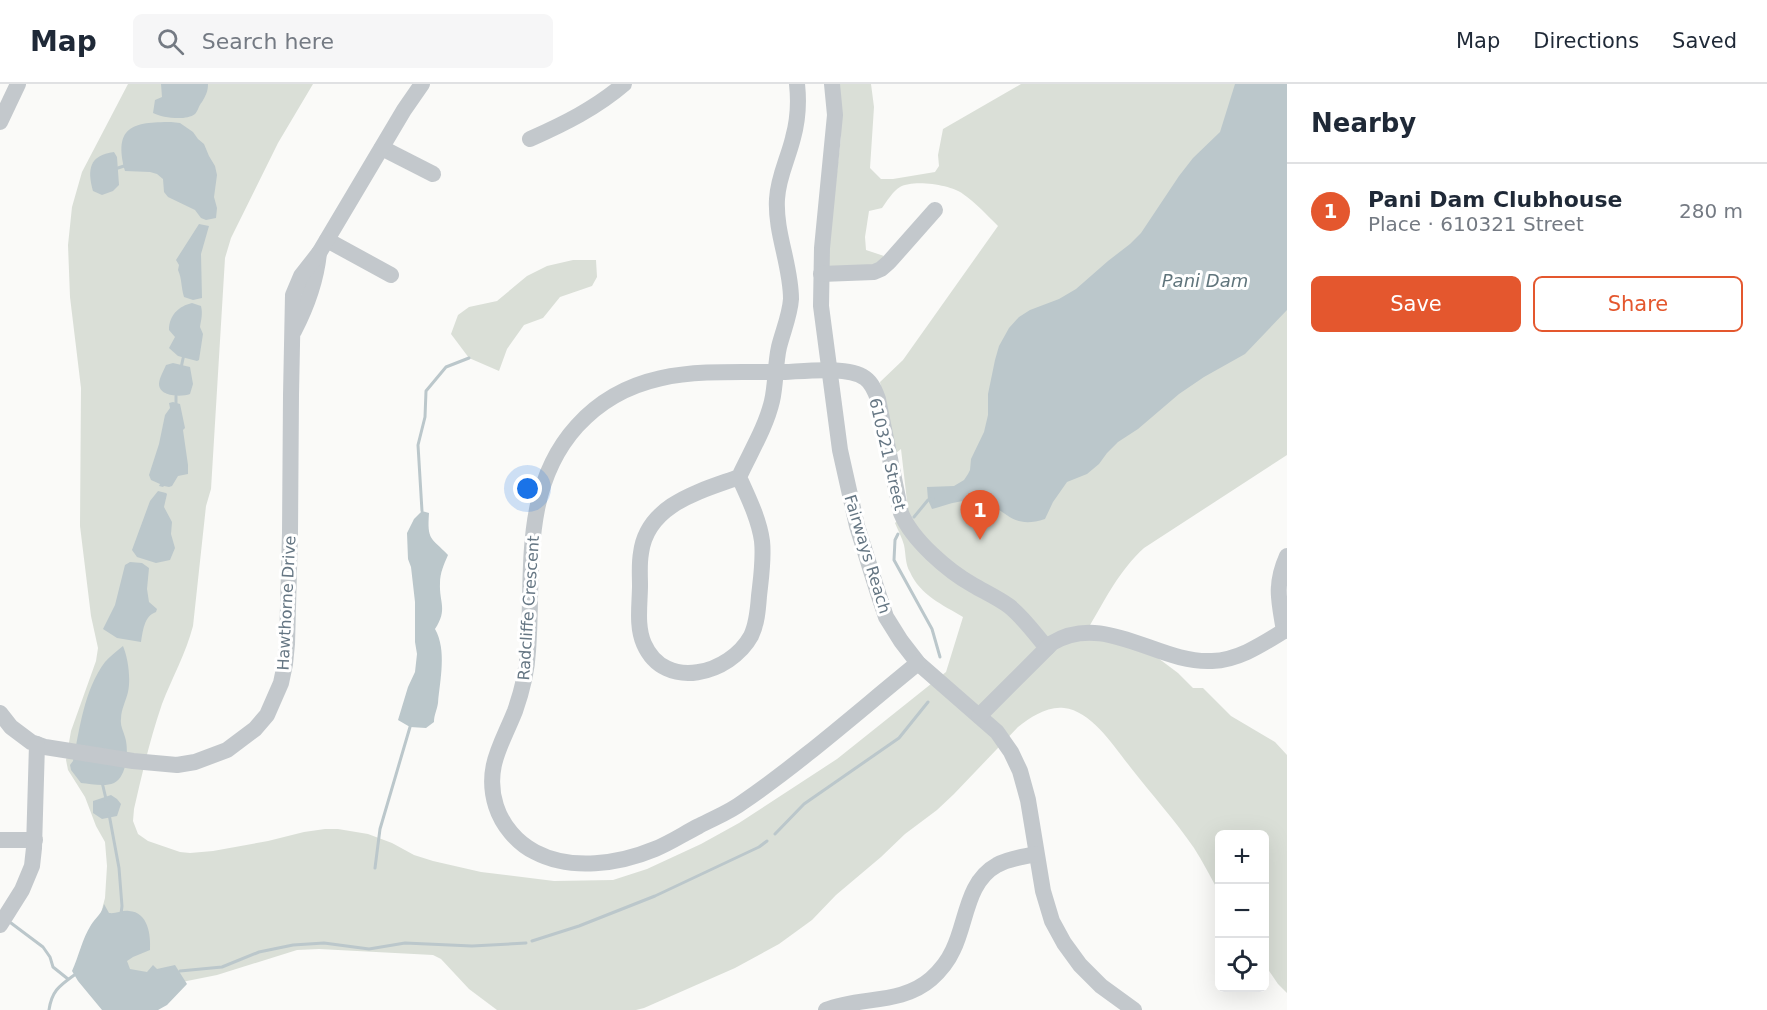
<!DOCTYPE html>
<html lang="en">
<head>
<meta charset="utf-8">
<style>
	:root { --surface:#fff; --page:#f6f6f7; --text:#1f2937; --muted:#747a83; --line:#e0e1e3; --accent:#e4572e }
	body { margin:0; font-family:"DejaVu Sans",sans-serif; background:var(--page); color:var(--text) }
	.controls { position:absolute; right:18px; bottom:18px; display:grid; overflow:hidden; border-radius:9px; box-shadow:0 6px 24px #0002 }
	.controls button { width:54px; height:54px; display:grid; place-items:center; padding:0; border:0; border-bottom:2px solid var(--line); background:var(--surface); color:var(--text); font:30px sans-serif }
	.you { position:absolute; left:528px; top:405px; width:21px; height:21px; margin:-15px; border:4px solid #fff; border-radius:50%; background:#1a73e8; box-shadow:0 0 0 9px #1a73e833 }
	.badge { display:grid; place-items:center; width:39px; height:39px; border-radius:50%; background:var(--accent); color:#fff; font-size:20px; font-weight:700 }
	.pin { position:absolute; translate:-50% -50px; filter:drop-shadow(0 2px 3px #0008) }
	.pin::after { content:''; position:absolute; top:32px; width:21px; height:18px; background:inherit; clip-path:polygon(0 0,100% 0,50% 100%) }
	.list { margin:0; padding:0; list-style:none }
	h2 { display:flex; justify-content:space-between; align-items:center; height:78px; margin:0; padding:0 24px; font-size:26px }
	h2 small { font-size:20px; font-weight:400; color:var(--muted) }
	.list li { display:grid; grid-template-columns:39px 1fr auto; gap:18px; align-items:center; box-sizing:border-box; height:96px; padding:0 24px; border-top:2px solid var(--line) }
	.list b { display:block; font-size:22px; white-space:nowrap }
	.list p { margin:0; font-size:20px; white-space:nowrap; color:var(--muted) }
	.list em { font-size:20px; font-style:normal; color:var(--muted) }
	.actions { display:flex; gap:12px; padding:18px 24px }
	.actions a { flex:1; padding:14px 0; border:2px solid var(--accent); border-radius:9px; text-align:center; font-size:21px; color:var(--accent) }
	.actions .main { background:var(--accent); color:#fff }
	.icon { flex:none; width:33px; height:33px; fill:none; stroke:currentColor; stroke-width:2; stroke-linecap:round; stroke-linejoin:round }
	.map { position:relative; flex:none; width:1287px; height:926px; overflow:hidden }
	header { display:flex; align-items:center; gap:36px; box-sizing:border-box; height:84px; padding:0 30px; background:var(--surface); border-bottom:2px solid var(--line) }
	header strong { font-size:28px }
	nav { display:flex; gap:33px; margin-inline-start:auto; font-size:21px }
	.search { width:420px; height:54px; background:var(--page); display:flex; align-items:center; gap:15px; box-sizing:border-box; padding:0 21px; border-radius:9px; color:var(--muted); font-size:22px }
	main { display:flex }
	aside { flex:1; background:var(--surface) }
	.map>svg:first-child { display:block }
	.green { fill:#dadfd7 }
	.water { fill:#bbc7cb }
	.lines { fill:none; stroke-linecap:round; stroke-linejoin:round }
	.stream { stroke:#bbc7cb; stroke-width:3 }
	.minor { stroke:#c3c8cc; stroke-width:16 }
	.labels { text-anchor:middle; stroke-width:6; stroke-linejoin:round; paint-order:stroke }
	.street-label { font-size:16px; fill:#657683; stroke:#fff }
	.water-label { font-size:18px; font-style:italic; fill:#60757c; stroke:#fff }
</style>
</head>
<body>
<header>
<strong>Map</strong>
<div class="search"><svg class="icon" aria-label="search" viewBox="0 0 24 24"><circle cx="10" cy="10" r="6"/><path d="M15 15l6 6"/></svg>Search here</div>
<nav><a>Map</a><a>Directions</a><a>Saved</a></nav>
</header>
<main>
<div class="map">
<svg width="1287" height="926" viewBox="0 0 1287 926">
	<rect width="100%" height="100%" fill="#fafaf8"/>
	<!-- green -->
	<g class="green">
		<path d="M 128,0 L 313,0 L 278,59 L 231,154 L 225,174 L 211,405 L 206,422 L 193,542 C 186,569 172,594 162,620 C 150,655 142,690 134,725 L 133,737 L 138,750 L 148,757 L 180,768 L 190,769 L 213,767 L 268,757 L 304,748 L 325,745 L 338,745 L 368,750 L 392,759 L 414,771 L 433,777 L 481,788 L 554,797 L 613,796 L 647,785 L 701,760 L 739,739 L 837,675 L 946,588 L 963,533 C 943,521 920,511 910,488 C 905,480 906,470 904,461 C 902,454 898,446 895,439 L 908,426 L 901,365 L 895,370 L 880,298 L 903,276 L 998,142 C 987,131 976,119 963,110 C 952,101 914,95 900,103 C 893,107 887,117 882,124 L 869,127 L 865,153 L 866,166 L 884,172 L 874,185 L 826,186 L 841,52 L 837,0 L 871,0 L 874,23 L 870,84 L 881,95 L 893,95 L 935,88 L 939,82 L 938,71 L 943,45 L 1021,0 L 1287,0 L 1287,371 L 1144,464 C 1119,487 1106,514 1089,543 L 1104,555 L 1158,574 L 1178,589 L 1193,604 L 1203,604 L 1231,632 L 1275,658 L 1287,671 L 1287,909 L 1278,900 L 1265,881 L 1264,750 L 1220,750 L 1219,808 C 1211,794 1203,778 1194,764 C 1175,736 1152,711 1131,684 C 1115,664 1092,627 1064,624 C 1047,622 1031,633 1018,643 L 954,710 L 937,726 L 905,750 L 881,773 L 836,811 L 812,836 L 779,860 L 735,884 L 644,924 L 636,926 L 497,926 L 469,905 L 441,875 L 433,871 L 319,865 L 297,866 L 217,891 L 172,900 L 131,912 L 97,844 L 105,814 L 107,782 L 105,758 L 96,742 L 85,713 L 68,686 L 66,676 L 71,647 L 96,577 L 98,564 L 91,532 L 80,442 L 81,304 L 70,213 L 68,161 L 72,123 L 82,88 Z"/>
		<polygon points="573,176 596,176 597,193 592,202 560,213 543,234 524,241 507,265 499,287 469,274 451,250 458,231 469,223 497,217 527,192 547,182"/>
	</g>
	<!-- water -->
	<g class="water">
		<path d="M 161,0 L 208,0 C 208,7 206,11 202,18 C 199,21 198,27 195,30 C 186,37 163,34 153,29 L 155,16 L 162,13 Z"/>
		<path d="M 1235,0 L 1287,0 L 1287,226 L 1245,270 L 1204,293 L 1179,310 L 1138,345 L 1118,358 L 1107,369 L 1099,380 L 1087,390 L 1067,398 L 1053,418 L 1045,435 C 1010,447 1007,423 979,417 C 964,414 947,421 932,425 L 928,416 L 927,403 L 954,402 L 964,396 L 968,390 L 970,386 L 971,375 L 984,348 L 988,331 L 988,310 L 995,276 L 999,262 L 1009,244 L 1019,233 L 1030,226 L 1059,215 L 1076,205 L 1108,177 L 1130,160 L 1141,149 L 1179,92 L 1193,74 L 1220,48 Z"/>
		<path d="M 171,38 L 180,39 L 193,48 L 198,55 L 204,60 L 209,72 L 215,82 L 217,91 L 214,113 L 217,124 L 216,134 L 206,136 L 201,134 L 195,126 L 168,113 L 164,108 L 163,95 L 157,90 L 150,88 L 125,87 C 113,42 133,38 171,38 Z"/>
		<path d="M 114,68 L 117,73 L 119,101 L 113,107 L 102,111 L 93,107 C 87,86 89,71 114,68 Z"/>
		<path d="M 199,140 L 209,142 L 201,170 L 202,214 L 193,216 L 184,213 C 181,203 182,195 178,186 L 179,181 L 176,176 Z"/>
		<path d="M 192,219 L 201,222 C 203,230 201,236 200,243 L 203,250 L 199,276 L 197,277 L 178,272 L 169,264 L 175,253 L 169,246 C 169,231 179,222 192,219 Z"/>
		<path d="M 173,279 L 190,283 L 193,300 L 190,310 C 182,313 159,313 159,300 C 159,294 164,286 166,281 Z"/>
		<polygon points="173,318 180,320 185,344 183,346 188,381 188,390 178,392 172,402 169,403 164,402 163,403 159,402 160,400 151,396 149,391 159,360 165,331 170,324 169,319"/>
		<polygon points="158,407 166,409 167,410 164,423 172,438 171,450 175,464 170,476 156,479 137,473 132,466 150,417"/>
		<path d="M 422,427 L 429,429 C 427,457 431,453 448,471 C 444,480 440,489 440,499 C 439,519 448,525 435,545 C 447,566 440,596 438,619 C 437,626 434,631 434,638 L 426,644 L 410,643 L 398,636 L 408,603 L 415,588 L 417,570 L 415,558 L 415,518 L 411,483 L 408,475 L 407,449 L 414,435 Z"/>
		<path d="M 130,478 L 142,479 L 149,484 L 147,505 L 149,518 L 157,525 L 156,528 C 144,532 143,547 141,558 L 117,554 L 103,545 L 115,521 L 125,481 Z"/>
		<path d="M 123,562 C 128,574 131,594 128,608 C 126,617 121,625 121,635 C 120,641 123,646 125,653 C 129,665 127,693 114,699 C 105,703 91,700 81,699 L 71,686 L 70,681 L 73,677 C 80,644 84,606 105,578 C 110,572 117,567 123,562 Z"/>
		<polygon points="111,711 117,715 121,720 117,732 102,735 93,729 93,717"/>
		<path d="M 104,820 L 109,829 C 116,830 122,826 129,827 C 148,828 151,851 150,866 L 133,873 L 127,877 L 130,885 L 147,888 L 153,881 L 157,885 L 175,881 L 187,900 L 167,921 L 158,926 L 102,926 L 78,897 L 72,887 C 79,872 82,855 91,841 C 96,833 102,830 104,820 Z"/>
	</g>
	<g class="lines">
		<!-- stream -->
		<g class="stream">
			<polyline points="118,84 124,82"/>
			<polyline points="181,284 184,270"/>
			<polyline points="176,323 176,308"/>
			<polyline points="422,427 418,361 425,333 426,307 446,283 469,274"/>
			<polyline points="914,433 928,416 933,415"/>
			<polyline points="898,450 895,456 894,476 932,545 940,573"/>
			<polyline points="102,698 106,715"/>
			<polyline points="109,730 119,784 122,822 121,830"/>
			<polyline points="775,750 804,720 899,654 928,618"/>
			<polyline points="375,784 380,745 410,643"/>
			<polyline points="11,839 43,863 50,873 53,883 68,895"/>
			<polyline points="532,857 579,842 655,812 759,763 767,757"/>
			<polyline points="180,887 222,883 259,868 293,861 324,859 369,865 405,859 472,862 526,859"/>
			<path d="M 49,926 C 52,905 61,901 77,889"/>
		</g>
		<!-- minor -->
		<g class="minor">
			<polyline points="832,0 835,31 822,164 821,222 840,366 857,442 878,509 886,533 901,557 918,579 997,648 1011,668 1020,687 1028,716 1043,807 1052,837 1064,859 1080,881 1101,902 1134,926"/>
			<polyline points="0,38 18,0"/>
			<path d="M 530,55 C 564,40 596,24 624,0"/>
			<polyline points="382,64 433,90"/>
			<polyline points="327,156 391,191"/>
			<polyline points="821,190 874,188 881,185 889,178 935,126"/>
			<path d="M 294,247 C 307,222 316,198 319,169"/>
			<path d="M 739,393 C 748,413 759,435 762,457 C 764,475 761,494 759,512 C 758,525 757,540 751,552 C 730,590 665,608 644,560 C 636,542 640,520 640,501 C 640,491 639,480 641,469 C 647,420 701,407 739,393 C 750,369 766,343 772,317 C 776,300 775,281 779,263 C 783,247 790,231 791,215 C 791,181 775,149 777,115 C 778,93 788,75 793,54 C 798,36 799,18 797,0"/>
			<path d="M 1284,547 C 1279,517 1274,501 1287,472"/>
			<path d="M 918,579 C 860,626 804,676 743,718 C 730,728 714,734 699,742 C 685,749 670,759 655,765 C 619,780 571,787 535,768 C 517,759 502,741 496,722 C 484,684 502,660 515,627 C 522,607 527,588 528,567 C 534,489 520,405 577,342 C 634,279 709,289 785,288 C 806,287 848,282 865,294 C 872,299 875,307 878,315 L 901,429 C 912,456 948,487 973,501 C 985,508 998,514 1009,522 C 1024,534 1035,550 1047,564"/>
			<polyline points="0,629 11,643 31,658 45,663 133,677 177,681 195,678 227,666 255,645 267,631 281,599 285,580 287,560 290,449 291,311 293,211 301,192 319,169 404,26 422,0"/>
			<path d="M 979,632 L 1052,559 C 1105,527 1158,580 1212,577 C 1240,576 1264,559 1287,545"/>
			<polyline points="0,756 35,756"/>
			<polyline points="0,841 22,806 32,782 34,764 37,660"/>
			<path d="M 826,926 C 860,912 901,921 931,895 C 940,887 948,877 953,866 C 967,838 966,798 997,781 C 1009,774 1023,773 1036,770"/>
		</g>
	</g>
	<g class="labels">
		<!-- street labels -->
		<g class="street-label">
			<text transform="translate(888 370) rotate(77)" y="6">610321 Street</text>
			<text transform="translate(868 470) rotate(73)" y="6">Fairways Reach</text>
			<text transform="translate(286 519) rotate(-87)" y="6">Hawthorne Drive</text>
			<text transform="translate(528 524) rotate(-86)" y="6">Radcliffe Crescent</text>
		</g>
		<!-- water labels -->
		<g class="water-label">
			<text x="1205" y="203">Pani Dam</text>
		</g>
	</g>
</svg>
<div class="controls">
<button>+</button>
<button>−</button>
<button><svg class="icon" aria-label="locate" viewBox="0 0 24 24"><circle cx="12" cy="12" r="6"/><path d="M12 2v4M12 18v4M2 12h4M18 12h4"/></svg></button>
</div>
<div class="you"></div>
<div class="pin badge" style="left:980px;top:456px">1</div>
</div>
<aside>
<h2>Nearby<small></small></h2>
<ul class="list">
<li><span class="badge">1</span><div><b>Pani Dam Clubhouse</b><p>Place · 610321 Street</p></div><em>280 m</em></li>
</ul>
<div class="actions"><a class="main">Save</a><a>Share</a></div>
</aside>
</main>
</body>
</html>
